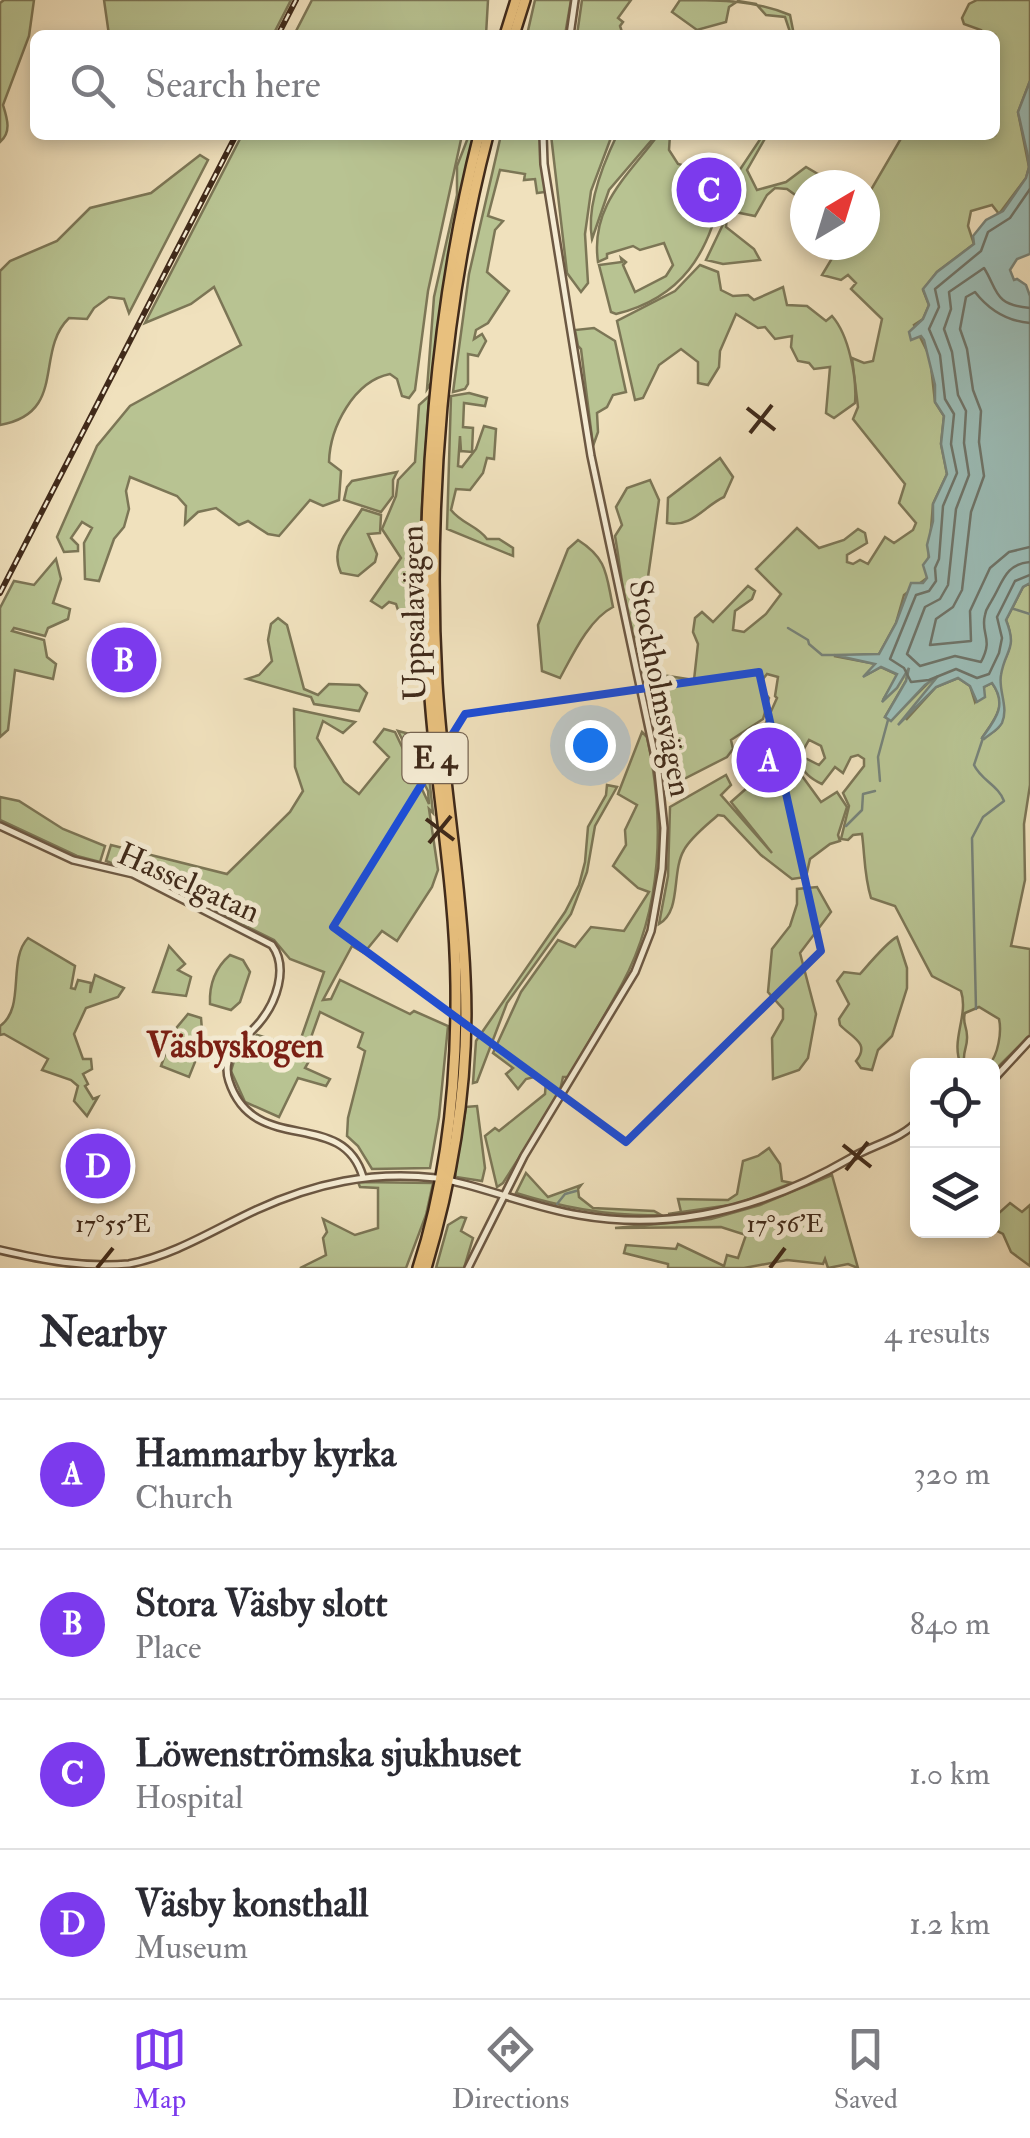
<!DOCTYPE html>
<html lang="en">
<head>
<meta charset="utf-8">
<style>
	:root { --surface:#fff; --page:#f7f7f7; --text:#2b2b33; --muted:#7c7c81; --line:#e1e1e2; --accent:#7c3aed }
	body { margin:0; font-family:"IM FELL Double Pica",serif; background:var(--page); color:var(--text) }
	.controls { position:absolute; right:30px; bottom:30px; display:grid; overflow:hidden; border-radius:15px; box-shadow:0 5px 15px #0003 }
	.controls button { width:90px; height:90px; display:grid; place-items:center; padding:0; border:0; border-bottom:2px solid var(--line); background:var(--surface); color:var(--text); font:50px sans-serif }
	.compass { position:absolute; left:790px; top:170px; width:90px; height:90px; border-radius:50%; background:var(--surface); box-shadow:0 5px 15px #0003; rotate:38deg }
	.you { position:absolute; left:590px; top:745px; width:35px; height:35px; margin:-25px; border:8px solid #fff; border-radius:50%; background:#1a73e8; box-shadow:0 0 0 15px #1a73e833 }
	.badge { display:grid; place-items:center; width:65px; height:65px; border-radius:50%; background:var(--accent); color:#fff; font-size:32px; font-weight:700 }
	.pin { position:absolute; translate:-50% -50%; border:5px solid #fff; box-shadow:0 2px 10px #0006 }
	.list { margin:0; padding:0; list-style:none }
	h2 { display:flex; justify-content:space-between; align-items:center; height:130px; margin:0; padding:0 40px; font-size:42px }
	h2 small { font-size:32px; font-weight:400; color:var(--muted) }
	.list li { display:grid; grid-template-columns:65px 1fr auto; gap:30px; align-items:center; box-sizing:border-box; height:150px; padding:0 40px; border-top:2px solid var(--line) }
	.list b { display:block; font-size:38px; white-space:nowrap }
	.list p { margin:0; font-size:32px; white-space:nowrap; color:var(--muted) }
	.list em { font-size:32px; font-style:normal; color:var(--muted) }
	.icon { flex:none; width:55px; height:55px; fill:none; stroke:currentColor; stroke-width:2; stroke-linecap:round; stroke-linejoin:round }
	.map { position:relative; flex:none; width:1030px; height:1268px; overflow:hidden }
	.search { position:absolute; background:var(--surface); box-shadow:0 5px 15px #0003; left:30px; right:30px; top:30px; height:110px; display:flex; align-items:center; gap:25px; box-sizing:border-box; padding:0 35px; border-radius:15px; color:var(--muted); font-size:38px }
	.sheet { height:730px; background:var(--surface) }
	nav { display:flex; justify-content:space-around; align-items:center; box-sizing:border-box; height:140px; border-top:2px solid var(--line); background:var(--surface); font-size:28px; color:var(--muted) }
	nav a { display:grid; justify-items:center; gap:5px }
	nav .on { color:var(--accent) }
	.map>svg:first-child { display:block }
	.green { fill:#b8c392; stroke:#7c7656; stroke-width:2.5 }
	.water { fill:#9bbcb6; stroke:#778278; stroke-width:2.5 }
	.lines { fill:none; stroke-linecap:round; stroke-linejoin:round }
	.shore { stroke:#6e7368; stroke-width:2.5 }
	.stream { stroke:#778278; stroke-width:2.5 }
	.tertiary-casing { stroke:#6c5843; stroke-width:10 }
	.motorway-casing { stroke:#402a1a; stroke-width:14 }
	.tertiary { stroke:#f5ecd4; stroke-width:5 }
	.motorway { stroke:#e8c07e; stroke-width:9 }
	.rail-casing { stroke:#402a1a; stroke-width:6 }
	.rail { stroke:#f5ecd4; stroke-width:2.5; stroke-dasharray:8; stroke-linecap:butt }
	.marked { fill:none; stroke:#1d4ed8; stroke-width:8; stroke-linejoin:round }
	.ticks { fill:none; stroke:#402a1a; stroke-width:4 }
	.labels { text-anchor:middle; stroke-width:10; stroke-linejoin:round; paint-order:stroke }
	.shield { fill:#f5ecd4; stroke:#766452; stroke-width:2.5 }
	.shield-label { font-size:30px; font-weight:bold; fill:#402a1a }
	.street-label { font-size:32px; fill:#402a1a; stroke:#f5ecd4 }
	.neighbourhood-label { font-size:35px; font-weight:bold; fill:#7a1f14; stroke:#f5ecd4 }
	.ticks-label { font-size:25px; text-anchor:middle; fill:#402a1a; stroke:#f5ecd4; stroke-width:10; stroke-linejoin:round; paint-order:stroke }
</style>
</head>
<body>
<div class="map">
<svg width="1030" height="1268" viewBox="0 0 1030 1268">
	<rect width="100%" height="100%" fill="#f0e1bd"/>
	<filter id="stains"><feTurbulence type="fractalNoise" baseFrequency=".002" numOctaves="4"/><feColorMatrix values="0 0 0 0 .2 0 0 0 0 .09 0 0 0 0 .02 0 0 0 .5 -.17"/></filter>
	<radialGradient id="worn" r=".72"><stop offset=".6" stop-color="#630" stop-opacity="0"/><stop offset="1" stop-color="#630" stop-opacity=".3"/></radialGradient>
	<!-- green -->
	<g class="green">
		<path d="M 4,0 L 34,0 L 29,36 L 3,105 C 7,118 12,132 0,142 L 0,3 Z"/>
		<polygon points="104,0 291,0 273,35 109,35"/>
		<polygon points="312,0 488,0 486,35 294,35"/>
		<polygon points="535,0 571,0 565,35 527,35"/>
		<polygon points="582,0 631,0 618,18 623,22 620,26 623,35 577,35"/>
		<path d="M 680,0 C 720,0 754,0 790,15 L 794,35 L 791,35 L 785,17 L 766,15 L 756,4 L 738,1 L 729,7 L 726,22 L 697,30 L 672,12 Z"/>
		<path d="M 977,0 L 1030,0 L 1030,81 L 1018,112 L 1029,167 L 1026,178 L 999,214 L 992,205 L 971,211 L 968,226 L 974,244 L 937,272 L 923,290 L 929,305 L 923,319 L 914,325 L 930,357 L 935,402 L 944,416 L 941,444 L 947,474 L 933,504 L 927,578 L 904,595 L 896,623 L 879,654 L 834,656 L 876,664 L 866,675 L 881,667 L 898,675 L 883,700 L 909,668 L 906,681 L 885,717 L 891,720 L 934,677 L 940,675 L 906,720 L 936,687 L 958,678 L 970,686 L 975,702 L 984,687 L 992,683 C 1009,705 994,720 982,738 C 989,734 998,731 1001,723 C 1008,710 1000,696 999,683 C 999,656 1019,653 1006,620 L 1023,587 L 1030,583 L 1030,785 L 1024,824 L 1025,880 L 1011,946 L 1030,949 L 1030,1035 L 993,1072 L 992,1066 L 989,1065 C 998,1055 1002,1032 999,1019 L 979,1007 L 965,1013 C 962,1023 967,1026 967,1036 C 968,1048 961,1053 965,1065 L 961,1065 C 950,1040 969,1016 961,991 L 932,976 L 895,906 L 871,898 C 864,875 865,857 862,834 L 853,835 L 848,840 L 841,839 L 849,806 L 843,793 L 864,766 L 864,759 L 858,755 L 851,757 L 843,773 L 835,767 L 822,784 C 811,779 801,771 799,759 L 807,759 L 819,765 L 825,758 L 821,746 L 809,740 L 801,754 L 795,756 L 764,742 L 760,736 L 777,698 L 775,696 L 778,677 L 767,674 L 763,679 L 764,692 L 769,698 L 763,719 L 731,740 L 733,749 L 727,757 L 680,781 L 664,767 L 653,701 L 643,672 L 694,680 L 698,644 L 693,632 L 695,618 L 702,612 L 713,622 L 748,586 L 755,591 L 752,599 L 735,611 L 733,630 L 744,632 L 766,614 L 781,594 L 756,569 L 797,528 L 819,548 L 844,540 L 858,529 L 865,533 L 867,543 L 847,555 L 847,562 L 853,564 L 860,560 L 868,564 L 885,537 L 894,543 L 913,530 L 916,523 L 899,503 L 905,484 L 853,419 L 858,407 L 852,358 L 864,363 L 873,361 L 882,319 L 851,289 L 856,283 L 848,275 L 841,280 L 822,275 L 840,245 L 865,245 L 865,200 L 903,135 L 995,135 L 995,35 L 980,35 L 981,30 L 964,24 L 962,18 L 969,4 Z"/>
		<path d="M 242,135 L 462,135 L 428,291 L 415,390 L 409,398 L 402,396 L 397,379 L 390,374 C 354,381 330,427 329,462 L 341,471 L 339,500 L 323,506 L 310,500 L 279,536 L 268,534 L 248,521 L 239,525 L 216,508 L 198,512 L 185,524 L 186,506 L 177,496 L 130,477 L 126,491 L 129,509 L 124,527 L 114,539 L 99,581 L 85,579 L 84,543 L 92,528 L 82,522 L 71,538 L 78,545 L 78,551 L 64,552 L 57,537 L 97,446 L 130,406 L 241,345 L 214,287 L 191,304 L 145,323 Z"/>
		<polygon points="469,135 474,135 449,261 433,380 427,389 434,297 457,195 457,166"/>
		<polygon points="501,135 540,135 545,192 537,193 535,179 524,180 525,174 500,170 488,216 503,221 495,230 487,272 509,291 488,323 476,330 474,339 482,334 486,341 478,356 468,354 468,384 465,389 453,392 469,274"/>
		<polygon points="551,135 612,135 591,191 585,234 588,283 581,292 567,273"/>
		<path d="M 617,135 L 656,135 L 609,190 L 592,239 C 586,206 603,164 617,135 Z"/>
		<path d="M 658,135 L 670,135 L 669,150 L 678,164 L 694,168 L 695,173 L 722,191 C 709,253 682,298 616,314 L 611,312 L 599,265 L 622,262 L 621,258 L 626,262 L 623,265 L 635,292 L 666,276 L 673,265 L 664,243 L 640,250 L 633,246 L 607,254 L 607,258 L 598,262 C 590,205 629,175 658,135 Z"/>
		<polygon points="763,135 767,135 747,170 757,190 786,182 806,167 823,177 819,185 805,185 805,202 787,189 775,188 767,195 755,216 725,210 730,186 733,188 732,193 741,196 744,187 731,183"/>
		<path d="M 200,155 L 208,160 L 129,313 L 124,299 L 109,297 L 94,308 L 87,319 L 69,318 C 34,352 68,413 0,425 L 0,271 L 10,261 L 57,241 L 90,208 L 151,193 Z"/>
		<polygon points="727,216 726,227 754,249 760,260 723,264 706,260"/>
		<path d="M 700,265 L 718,272 L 721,290 L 733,296 L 748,295 L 754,300 L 783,287 L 787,305 L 807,306 L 826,321 L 832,316 C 849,335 857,378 855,403 L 834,418 L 826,413 L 830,367 L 814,369 L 809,363 L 798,361 L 791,347 L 792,336 L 775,339 L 765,327 L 758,328 L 736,314 L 720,351 L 719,367 L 708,385 L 698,383 L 698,362 L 681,349 L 659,365 L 643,398 L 635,400 L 617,321 L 675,291 Z"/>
		<polygon points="594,328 615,341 626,392 613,395 607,407 597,413 598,432 593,446 581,349 578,346 575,330"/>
		<path d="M 469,393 L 487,398 L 485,406 L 464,403 L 463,427 L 473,428 L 472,452 L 461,451 L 460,436 L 458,466 L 462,467 L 476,449 L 484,426 L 496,429 L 494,459 L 487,458 L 483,473 L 470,490 L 456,489 L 451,510 C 462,524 478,526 487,539 L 499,539 L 513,548 L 513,556 L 447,529 L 451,396 Z"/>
		<polygon points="429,396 415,617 400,616 396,604 389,602 382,608 371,601 401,558 382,529 396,496 398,480 415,462 419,405"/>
		<path d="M 720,458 L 733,477 L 724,497 C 704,506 692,528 667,523 L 668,498 Z"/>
		<polygon points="397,472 393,480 393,496 381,512 344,500 347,487 352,481"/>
		<path d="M 650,480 L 659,500 L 646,591 L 653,635 L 644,656 C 624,624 622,574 615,536 L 622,525 L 616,507 L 627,488 Z"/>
		<path d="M 362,509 L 381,515 L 380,533 L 368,534 L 377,554 L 375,562 L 358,576 L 341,573 C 329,546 349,531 362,509 Z"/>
		<path d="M 578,540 C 608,559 606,575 613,607 C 589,619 572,656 560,678 L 542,671 L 538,625 L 568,549 Z"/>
		<polygon points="56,559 61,579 53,603 70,609 68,619 48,628 45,636 14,628 12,631 44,640 47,657 56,664 53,679 15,670 8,730 0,737 0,608 14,581 34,585"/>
		<polygon points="278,618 287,625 304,689 318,695 329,684 359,685 367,693 359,711 314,704 311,697 247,679 259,675 272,661 268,640 271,624"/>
		<polygon points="294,709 355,722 343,733 323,721 317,738 344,782 359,794 389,757 374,742 384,729 395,732 429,804 428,791 398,731 425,738 433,813 429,809 438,870 432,887 397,941 382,931 364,953 352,946 323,1000 331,999 340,980 410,1014 414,1011 448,1026 439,1117 430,1168 372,1169 358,1146 347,1136 348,1118 365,1051 358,1047 363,1033 320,1012 309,1043 316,1049 305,1068 330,1079 326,1086 298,1078 279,1117 245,1102 231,1071 237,1051 257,1035 298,1047 324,972 290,959 274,940 140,874 106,861 111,845 227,874 290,812 303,791 295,767"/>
		<path d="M 642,732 L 647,737 C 665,819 663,908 622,984 C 605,1015 586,1046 569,1077 L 563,1077 L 559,1095 L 503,1183 L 497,1187 L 485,1136 L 495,1128 L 499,1131 L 545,1094 L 546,1080 L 538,1076 L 526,1079 L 518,1089 L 506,1074 L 513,1068 L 493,1053 L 521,992 L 558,940 L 575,947 L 591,927 L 624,931 L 649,892 L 638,888 L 613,866 L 626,845 L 625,830 L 637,805 L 618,794 Z"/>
		<path d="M 764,746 L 789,758 L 821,802 L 837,792 L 847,807 L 838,835 L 840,841 L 830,844 L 810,859 L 806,877 L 792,879 L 761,855 L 724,816 L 718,815 C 707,825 691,837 684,850 C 671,872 682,911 659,924 L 668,876 L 670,807 L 726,775 L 731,785 L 721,795 L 772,853 L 731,802 L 748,787 L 743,780 C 746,765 747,750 764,746 Z"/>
		<polygon points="607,785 617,787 595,826 587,872 571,914 507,1003 477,1082 473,1083 476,1041 565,912 579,885 585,862 588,827 606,795"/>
		<polygon points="0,797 19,801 63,829 105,846 100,862 77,856 0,820"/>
		<polygon points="817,887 831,912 800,953 816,1014 808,1058 799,1070 773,1079 772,1038 783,1019 783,1009 768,992 772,949 790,926 797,904 797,889"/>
		<path d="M 897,937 L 907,968 L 907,988 L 892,1036 L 878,1050 L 872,1070 L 861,1068 L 856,1061 C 871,1043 851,1037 840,1025 L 839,1019 L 849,1004 L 837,981 L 844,972 L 860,974 C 868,965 888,941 897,937 Z"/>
		<path d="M 28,938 L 75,966 L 71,988 L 75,989 L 78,980 L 91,983 L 90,993 L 95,975 L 124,988 L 118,997 L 86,1008 L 74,1034 L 83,1059 L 91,1059 L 92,1069 L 83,1074 L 88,1084 L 85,1086 L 93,1099 L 98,1097 L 87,1116 L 74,1101 L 78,1086 L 71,1080 L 42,1070 L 48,1059 L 4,1034 L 0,1035 L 0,1026 C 26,1008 7,960 28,938 Z"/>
		<polygon points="169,946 185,964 178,970 191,977 186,996 153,992"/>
		<path d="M 230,955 L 243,960 L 250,972 L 240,1002 L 231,1010 L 210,1004 C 209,984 215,968 230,955 Z"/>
		<polygon points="188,1014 201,1018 203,1042 189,1077 161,1066 173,1032"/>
		<polygon points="477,1106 485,1168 482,1181 456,1177 455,1173 466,1107"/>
		<polygon points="769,1148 780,1164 782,1181 792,1183 737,1204 668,1214 681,1212 678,1199 728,1200 737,1194 743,1161 758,1156"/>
		<path d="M 526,1173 L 548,1197 L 581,1185 L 578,1189 L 579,1197 L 593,1208 L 654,1211 L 661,1215 C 611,1217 564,1208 516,1193 Z"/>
		<polygon points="832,1175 858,1268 848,1264 828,1268 825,1259 823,1264 787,1260 744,1268 668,1268 668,1264 624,1253 626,1245 676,1249 678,1244 724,1266 727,1255 738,1258 746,1235 721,1227 615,1228 711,1219 760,1205"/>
		<polygon points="358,1182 433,1183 426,1215 406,1268 300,1268 326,1255 323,1238 327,1232 323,1219 355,1235 378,1228 378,1188 360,1187"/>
		<polygon points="1010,1203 1022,1212 1030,1205 1030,1266 1011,1252 1003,1234 993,1229 993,1213 998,1214"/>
		<polygon points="461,1217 466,1218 461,1231 473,1238 464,1268 436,1268 448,1225"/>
	</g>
	<!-- water -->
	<path class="water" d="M 1030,81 L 1030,254 L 1017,259 L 1010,270 L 1014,280 L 1017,279 L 1026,285 L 1030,296 L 1030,583 L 1023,587 L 1006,620 C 1018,650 1005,649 1001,675 C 998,690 1009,707 1002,723 C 998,730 990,734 984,739 L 982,738 C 995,720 1008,705 992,683 L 984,687 L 985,697 L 977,702 L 970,686 L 958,678 L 936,687 L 898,725 L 938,676 L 925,685 L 891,721 L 885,717 L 906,681 L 909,668 L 897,688 L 882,702 L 897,674 L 881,667 L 863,677 L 875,664 L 834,655 L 879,654 L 896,623 L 911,583 L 923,583 L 927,578 L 923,565 L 929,557 L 927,545 L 933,521 L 933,504 L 947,474 L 941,444 L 944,416 L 935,402 L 935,385 L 924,340 L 921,336 L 911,340 L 909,332 L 923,319 L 929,305 L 923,289 L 937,272 L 974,244 L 973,236 L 986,220 L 1003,211 L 1026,178 L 1029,167 L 1027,152 L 1018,112 Z"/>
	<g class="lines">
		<!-- shore -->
		<g class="shore">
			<polyline points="1030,189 1010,218 988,232 981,251 935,289 939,307 929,329 940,355 945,399 954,414 951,444 957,473 943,506 939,559 935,568 936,581 929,591 916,595 890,659 904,668 911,682 929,680 956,669 977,678 989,674 999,653 1002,638 997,617 1015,581 1030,575"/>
			<path d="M 1030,308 C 993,305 998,290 984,268 L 949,292 L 951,309 L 944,329 L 952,352 L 958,395 L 966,411 L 964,443 L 969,475 L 956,509 L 948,585 L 940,599 L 925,607 L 907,654 L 920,666 L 955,656 L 981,662 C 994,638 980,634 985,615 C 986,608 989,606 992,600 C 1003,582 1005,564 1030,562"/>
			<path d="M 1030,323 C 1006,321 989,310 975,292 L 966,297 L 960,329 L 967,349 L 973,390 L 981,411 L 979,442 L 984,476 L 971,512 L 962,590 L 953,607 L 936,619 L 930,645 L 971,641 L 970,611 L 990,568 L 1009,552 L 1030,547"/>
		</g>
		<!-- stream -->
		<g class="stream">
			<polyline points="1014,609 1030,614"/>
			<polyline points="788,628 808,640 809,644 822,655 834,655"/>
			<polyline points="880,781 878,757 888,720"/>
			<polyline points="846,826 862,810 863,794 875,791"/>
			<path d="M 976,1009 L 972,838 L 983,817 L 1004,801 C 999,786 981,780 974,765 L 983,738"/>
			<polyline points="557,1204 565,1194 576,1191"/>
		</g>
		<defs>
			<g id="tertiary">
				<polyline points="570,35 575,0"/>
				<path d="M 0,826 L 73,860 L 133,874 L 272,945 C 289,968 276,1003 259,1023 C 244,1041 220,1053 229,1081 C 254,1158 342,1106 363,1177"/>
				<polyline points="992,1081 1030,1040"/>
				<path d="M 452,1181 C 495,1191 536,1208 579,1215 C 675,1232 768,1206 851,1158 C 872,1145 903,1139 918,1120"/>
				<path d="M 0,1250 C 43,1260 84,1268 129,1264 C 175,1255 215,1229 256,1210 C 315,1183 371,1171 436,1178"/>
				<polyline points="468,1268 524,1156 635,972 651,931 662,869 664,828 658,771 591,456 544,164 543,135"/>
			</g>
			<g id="motorway">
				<polyline points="505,35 516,0"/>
				<polyline points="514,35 525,0"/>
				<path d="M 418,1268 C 448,1176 457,1081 456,985 C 455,884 435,784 429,683 C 419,510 436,303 479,135"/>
				<path d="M 426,1268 C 454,1174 470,1076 465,977 C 461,879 443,782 437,683 C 427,507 443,306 488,135"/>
			</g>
		</defs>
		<!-- tertiary casing -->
		<use href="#tertiary" class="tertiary-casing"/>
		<!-- motorway casing -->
		<use href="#motorway" class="motorway-casing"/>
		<!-- tertiary -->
		<use href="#tertiary" class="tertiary"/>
		<!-- motorway -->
		<use href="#motorway" class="motorway"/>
		<defs>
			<g id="rail">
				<polyline points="278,35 296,0"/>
				<polyline points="0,593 236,135"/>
			</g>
		</defs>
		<!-- rail casing -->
		<use href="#rail" class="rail-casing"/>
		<!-- rail -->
		<use href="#rail" class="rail"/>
	</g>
	<!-- marked area -->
	<path class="marked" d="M 759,672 L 821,951 L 626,1142 L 333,927 L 465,714 Z"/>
	<!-- ticks -->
	<path class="ticks" d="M 747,408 L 775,430M 750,433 L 772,405M 426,819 L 454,840M 429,843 L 451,816M 843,1145 L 871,1167M 846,1170 L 868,1142M 97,1268 L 113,1248M 770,1268 L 785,1248"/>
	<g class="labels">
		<!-- shield labels -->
		<rect class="shield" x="402.5" y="733" width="65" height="50" rx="8"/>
		<g class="shield-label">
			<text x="435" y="768">E 4</text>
		</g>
		<!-- street labels -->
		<g class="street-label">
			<text transform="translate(413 613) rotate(-91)" y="11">Uppsalavägen</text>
			<text transform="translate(661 688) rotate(79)" y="11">Stockholmsvägen</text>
			<text transform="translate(189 882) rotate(24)" y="11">Hasselgatan</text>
		</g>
		<!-- neighbourhood labels -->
		<g class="neighbourhood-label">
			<text x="235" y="1057">Väsbyskogen</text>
		</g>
	</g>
	<g class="ticks-label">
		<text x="113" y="1232">17°55'E</text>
		<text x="785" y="1232">17°56'E</text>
	</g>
	<rect width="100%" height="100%" filter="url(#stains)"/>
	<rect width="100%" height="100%" fill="url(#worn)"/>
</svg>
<div class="controls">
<button><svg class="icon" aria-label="locate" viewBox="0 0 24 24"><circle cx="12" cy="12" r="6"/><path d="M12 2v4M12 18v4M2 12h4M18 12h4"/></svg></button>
<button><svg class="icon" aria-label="layers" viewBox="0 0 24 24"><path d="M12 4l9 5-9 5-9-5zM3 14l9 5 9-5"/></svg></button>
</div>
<svg class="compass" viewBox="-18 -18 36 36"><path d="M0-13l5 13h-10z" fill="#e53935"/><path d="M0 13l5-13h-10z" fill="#7c7c81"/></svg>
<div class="you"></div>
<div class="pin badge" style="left:769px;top:760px">A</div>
<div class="pin badge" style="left:124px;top:660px">B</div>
<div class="pin badge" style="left:709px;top:190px">C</div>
<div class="pin badge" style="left:98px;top:1166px">D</div>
<div class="search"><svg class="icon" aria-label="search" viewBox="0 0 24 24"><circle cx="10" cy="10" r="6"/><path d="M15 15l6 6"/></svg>Search here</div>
</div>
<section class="sheet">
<h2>Nearby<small>4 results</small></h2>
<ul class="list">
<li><span class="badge">A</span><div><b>Hammarby kyrka</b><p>Church</p></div><em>320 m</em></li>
<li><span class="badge">B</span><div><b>Stora Väsby slott</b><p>Place</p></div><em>840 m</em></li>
<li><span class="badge">C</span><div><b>Löwenströmska sjukhuset</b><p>Hospital</p></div><em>1.0 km</em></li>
<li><span class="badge">D</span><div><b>Väsby konsthall</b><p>Museum</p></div><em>1.2 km</em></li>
</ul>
</section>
<nav>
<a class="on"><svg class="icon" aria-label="map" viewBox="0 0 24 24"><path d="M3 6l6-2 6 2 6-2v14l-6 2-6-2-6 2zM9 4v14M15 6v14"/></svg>Map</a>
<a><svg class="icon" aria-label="directions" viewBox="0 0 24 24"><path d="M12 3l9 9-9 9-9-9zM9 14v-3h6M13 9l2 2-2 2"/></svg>Directions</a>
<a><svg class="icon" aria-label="saved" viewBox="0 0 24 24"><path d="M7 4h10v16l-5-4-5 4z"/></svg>Saved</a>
</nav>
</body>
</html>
